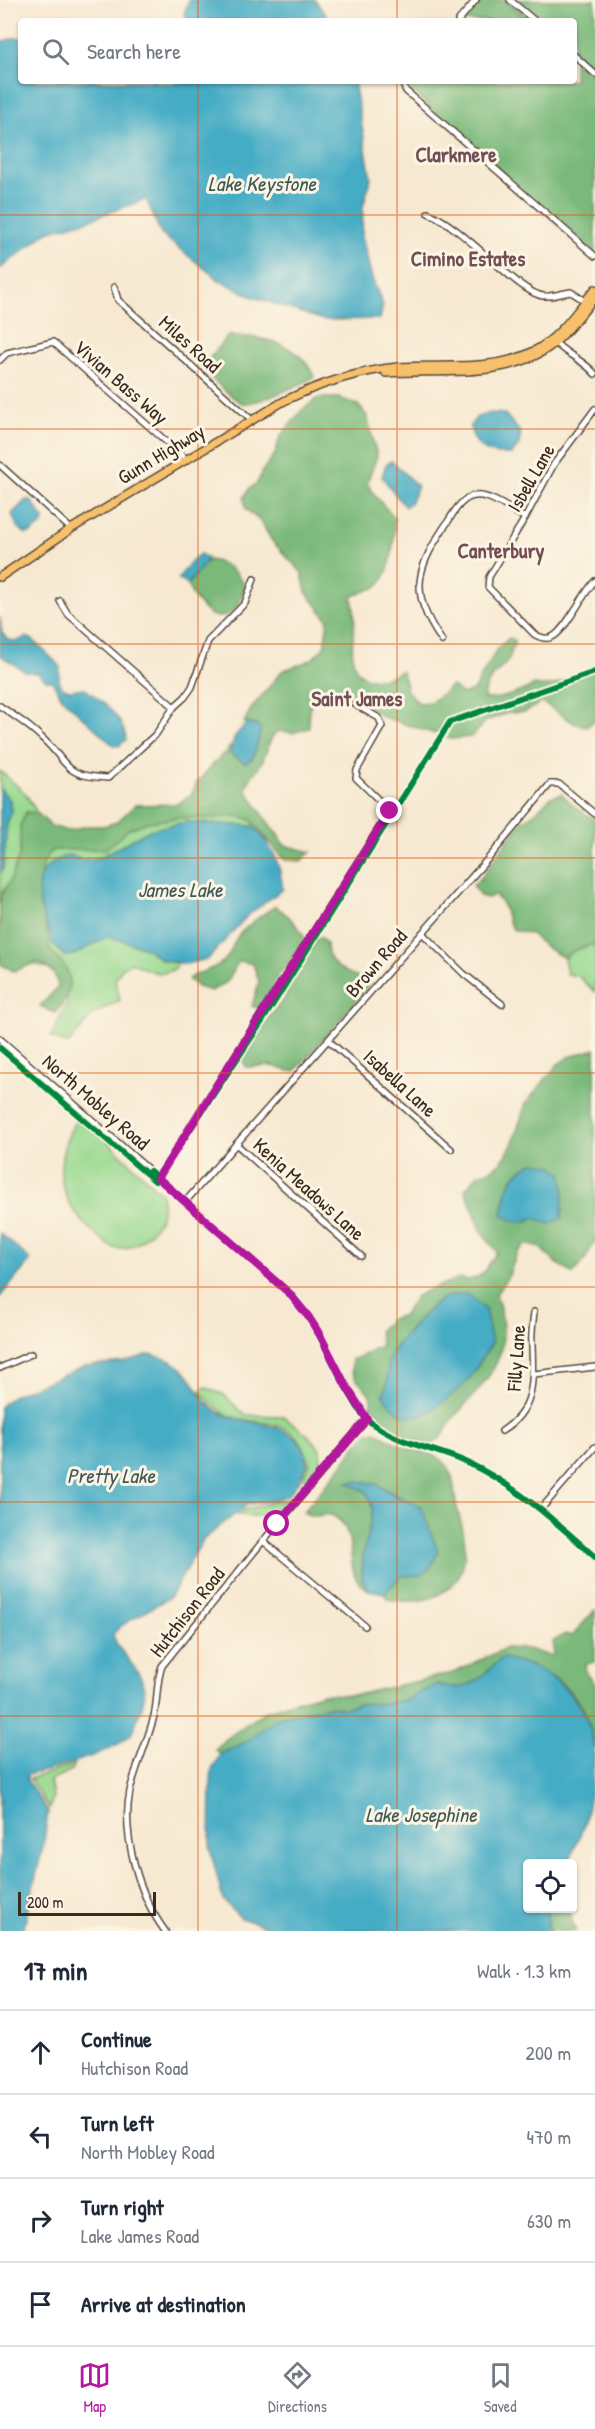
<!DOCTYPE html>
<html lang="en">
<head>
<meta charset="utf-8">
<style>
	:root { --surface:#fff; --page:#f2f2f3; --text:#1f2937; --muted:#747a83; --line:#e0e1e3; --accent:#b5179e }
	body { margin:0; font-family:"Patrick Hand",sans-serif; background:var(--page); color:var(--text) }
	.controls { position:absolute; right:18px; bottom:18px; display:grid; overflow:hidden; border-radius:6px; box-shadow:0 2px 4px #0004 }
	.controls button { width:54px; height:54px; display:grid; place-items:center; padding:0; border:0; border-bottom:2px solid var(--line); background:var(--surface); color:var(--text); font:30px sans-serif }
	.scale { position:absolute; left:18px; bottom:15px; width:138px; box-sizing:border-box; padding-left:6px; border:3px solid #3b2a1e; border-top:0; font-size:16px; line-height:21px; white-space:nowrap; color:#3b2a1e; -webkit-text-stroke:4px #fcf5e5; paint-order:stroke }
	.stop { position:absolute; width:18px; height:18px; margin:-14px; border:4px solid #b5179e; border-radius:50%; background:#fff }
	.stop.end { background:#b5179e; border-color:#fff; box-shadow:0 2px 6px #0008 }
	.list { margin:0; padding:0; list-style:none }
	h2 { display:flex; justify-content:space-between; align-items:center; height:78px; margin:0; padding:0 24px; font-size:26px }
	h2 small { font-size:20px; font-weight:400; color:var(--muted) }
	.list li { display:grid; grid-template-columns:39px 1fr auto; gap:18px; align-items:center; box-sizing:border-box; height:84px; padding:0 24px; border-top:2px solid var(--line) }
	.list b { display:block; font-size:22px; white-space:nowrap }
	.list p { margin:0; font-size:20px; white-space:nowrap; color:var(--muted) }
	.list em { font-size:20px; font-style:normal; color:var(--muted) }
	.icon { flex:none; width:33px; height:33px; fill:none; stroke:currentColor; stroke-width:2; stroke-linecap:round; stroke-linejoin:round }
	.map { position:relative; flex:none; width:595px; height:1931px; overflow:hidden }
	.search { position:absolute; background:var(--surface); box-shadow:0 2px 4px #0004; left:18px; right:18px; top:18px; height:66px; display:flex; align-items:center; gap:15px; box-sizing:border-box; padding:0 21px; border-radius:6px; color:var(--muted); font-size:22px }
	.sheet { height:414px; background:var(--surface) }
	nav { display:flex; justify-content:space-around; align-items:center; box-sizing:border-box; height:84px; border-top:2px solid var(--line); background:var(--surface); font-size:16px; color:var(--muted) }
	nav a { display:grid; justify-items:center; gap:3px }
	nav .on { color:var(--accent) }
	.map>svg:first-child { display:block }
	.green { fill:#99d990; stroke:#6a8257; stroke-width:1.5 }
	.forest { fill:#7ab97a; stroke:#5a724c; stroke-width:1.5 }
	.water { fill:#45acc5; stroke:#406b72; stroke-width:1.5 }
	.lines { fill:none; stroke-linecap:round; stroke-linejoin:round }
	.minor-casing { stroke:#574739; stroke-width:8 }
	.major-casing { stroke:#574739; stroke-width:10 }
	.minor { stroke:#fff; stroke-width:5 }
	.major { stroke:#f7c06c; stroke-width:7 }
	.cycleway-casing { stroke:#fcf5e5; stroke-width:10 }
	.cycleway { stroke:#00873e; stroke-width:6 }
	.route { stroke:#b5179e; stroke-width:8 }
	.grid { fill:none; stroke:#df570d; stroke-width:1.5; stroke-opacity:0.55 }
	.labels { text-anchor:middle; stroke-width:6; stroke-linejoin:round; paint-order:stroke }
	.street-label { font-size:20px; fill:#3b2a1e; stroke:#fcf5e5 }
	.neighbourhood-label { font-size:21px; font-weight:bold; fill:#734f55; stroke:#fcf5e5 }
	.water-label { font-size:21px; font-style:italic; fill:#3e5858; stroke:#fcf5e5 }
</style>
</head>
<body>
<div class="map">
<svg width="595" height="1931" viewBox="0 0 595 1931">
	<rect width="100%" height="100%" fill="#fcf5e5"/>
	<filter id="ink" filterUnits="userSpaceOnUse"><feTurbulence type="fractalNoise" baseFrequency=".0167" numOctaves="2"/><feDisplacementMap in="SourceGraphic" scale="12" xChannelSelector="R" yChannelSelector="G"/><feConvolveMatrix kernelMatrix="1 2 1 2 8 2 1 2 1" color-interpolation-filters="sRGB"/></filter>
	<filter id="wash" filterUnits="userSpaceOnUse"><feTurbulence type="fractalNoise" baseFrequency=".008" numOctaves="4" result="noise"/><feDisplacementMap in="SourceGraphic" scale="24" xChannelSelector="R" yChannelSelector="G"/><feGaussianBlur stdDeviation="1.35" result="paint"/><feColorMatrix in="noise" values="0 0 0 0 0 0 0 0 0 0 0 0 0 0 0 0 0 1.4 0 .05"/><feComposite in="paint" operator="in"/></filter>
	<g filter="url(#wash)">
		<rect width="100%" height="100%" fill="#f7e9d1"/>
		<!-- green -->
		<g class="green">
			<path d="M 230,746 L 230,753 L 253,758 L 237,788 L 263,819 L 279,834 L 267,841 L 253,826 L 186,822 L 150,830 L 99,858 L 82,860 L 69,855 L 43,918 L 51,930 L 52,943 L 64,956 L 74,955 L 108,936 L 146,948 L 162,960 L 177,963 L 176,968 C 159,978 147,970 131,962 L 122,968 L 115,980 L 120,1000 L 93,1014 L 68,1044 L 51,1037 L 68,1001 L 63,979 L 51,969 L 32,964 L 16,968 L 0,959 L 0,874 L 3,869 L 7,824 L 11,813 L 10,800 L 0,789 L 0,771 L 25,793 L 47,829 L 93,836 L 177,804 L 192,794 L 216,769 Z"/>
			<polygon points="595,944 595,992 578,976 567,974 564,958 575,950"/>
			<path d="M 78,1117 L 97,1131 L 162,1194 C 162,1199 163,1207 162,1212 C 157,1230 134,1253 114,1248 C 107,1245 98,1236 92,1231 C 54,1198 53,1158 78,1117 Z"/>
			<path d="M 205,1387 L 224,1395 L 245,1415 L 283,1416 L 308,1435 L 320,1449 L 322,1468 L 306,1486 L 304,1475 L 310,1463 C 295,1417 272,1427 233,1417 C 219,1413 210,1402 200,1391 Z"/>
			<path d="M 297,1497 C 278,1520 266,1517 238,1515 L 244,1510 Z"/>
			<polygon points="75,1764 72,1770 50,1781 53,1798 49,1809 30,1779"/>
		</g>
		<!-- forest -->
		<g class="forest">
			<polygon points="481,0 503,0 527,21 462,21"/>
			<polygon points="506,0 595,0 595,77 574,59 574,21 530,21"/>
			<polygon points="574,62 595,80 595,255 567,233 410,89 411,81 574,81"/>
			<path d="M 228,336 C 261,336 301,343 314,377 C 302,384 253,406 242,403 C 234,400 212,379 205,372 L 208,360 Z"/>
			<path d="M 318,398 L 339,398 L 358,405 L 367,416 L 377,456 L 367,483 L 376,497 L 394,517 C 395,536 393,578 374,588 C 366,591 359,593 352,597 C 354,608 356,619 354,630 C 351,652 348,681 380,679 C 389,679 394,673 402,671 L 407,691 L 419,703 L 431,702 L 452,686 L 462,694 L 473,691 L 497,649 L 509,638 L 515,640 C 513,647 511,657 506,663 C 495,675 485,681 484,699 C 502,700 520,692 535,685 C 553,691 579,674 595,666 L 595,719 L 588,726 L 575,724 L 542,702 L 525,712 L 508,713 L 486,721 L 471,737 L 451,739 L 381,716 L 364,703 L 342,693 L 314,699 L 309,710 L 309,728 L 293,733 L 277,731 C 267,740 268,754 260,765 C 254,774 248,779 246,790 L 284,845 L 311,852 L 301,861 L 285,860 L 251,820 L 238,816 L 215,818 L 178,818 L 148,822 L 129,829 L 106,849 L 52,850 C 31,875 41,902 47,930 C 49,937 48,942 50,949 C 53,956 61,960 65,967 C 75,983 67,1001 55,1013 L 40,1006 L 58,987 C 56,972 50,969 38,962 L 14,971 L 0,964 L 0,896 L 10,881 L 20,853 L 20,826 L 26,812 L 37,813 L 51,826 L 68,831 L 86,826 L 104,826 L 117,822 L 135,805 L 177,804 L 192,794 L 197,782 L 223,754 L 230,753 L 236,758 L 257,744 L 258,726 L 244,722 L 251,709 L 282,671 L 311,660 L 324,647 L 328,620 L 306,592 L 302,573 L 272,541 L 261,522 L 246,509 L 244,498 L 249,489 L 257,483 L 265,467 L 275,454 L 280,437 L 302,410 Z"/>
			<path d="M 209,560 C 227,563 236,571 245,586 C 240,611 221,630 200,605 C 194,598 190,593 188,584 L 199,569 Z"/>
			<polygon points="562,794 575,807 595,820 595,944 575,950 564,958 547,948 531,934 514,930 509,923 503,905 495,895 487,898 480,896 473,885 482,877 519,824 538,810 551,797"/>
			<path d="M 275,906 C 289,915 298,925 306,940 C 298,953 284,966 276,979 C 271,989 268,999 260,1009 L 252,1006 L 259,982 L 253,964 L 239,961 L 227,982 L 211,991 L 198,987 L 188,979 C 199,971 215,970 225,960 C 232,953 233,942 238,936 C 248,924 262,915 275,906 Z"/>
			<path d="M 320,937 L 327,944 C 326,969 352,973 369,983 L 365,991 L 295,1071 L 288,1071 L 273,1066 L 246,1067 L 243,1060 L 270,1015 L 284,999 L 288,984 L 316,940 Z"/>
			<path d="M 595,1049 L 595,1241 L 584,1261 L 573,1274 L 555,1262 L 538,1246 L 525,1245 L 517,1253 L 509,1275 L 496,1294 C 516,1353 492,1375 455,1416 C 442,1431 448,1436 428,1446 L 397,1433 L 369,1411 C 380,1385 347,1388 352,1359 C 363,1358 370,1349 381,1346 L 379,1330 L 391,1319 L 404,1315 L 415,1297 L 426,1291 L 459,1278 L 468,1280 L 476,1278 L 484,1272 L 497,1252 L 482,1232 L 465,1190 L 477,1175 L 492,1169 L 502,1161 L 512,1145 L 526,1103 L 558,1064 L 569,1057 Z"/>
			<path d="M 375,1431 C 386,1437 396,1444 408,1448 C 421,1453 440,1453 448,1467 C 454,1477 454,1491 456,1503 C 459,1518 465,1532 465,1548 C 466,1593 426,1607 387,1599 L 385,1593 L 401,1575 L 421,1506 C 396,1497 376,1478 349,1482 L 367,1492 L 373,1510 L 363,1556 L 362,1579 L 369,1590 C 339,1576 362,1533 335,1517 C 329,1513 323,1515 316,1516 C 312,1516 307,1514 303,1512 L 344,1463 L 353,1449 L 367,1434 Z"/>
			<path d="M 595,1610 L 595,1662 L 585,1664 L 586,1672 L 595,1684 L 595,1748 L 593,1747 C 592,1737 590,1723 586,1714 C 571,1683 535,1663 502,1658 C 477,1679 472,1695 437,1684 L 407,1700 L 383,1704 L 358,1704 L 344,1708 L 329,1706 L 279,1717 L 244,1743 L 220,1754 L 215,1750 L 226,1739 L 262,1713 L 289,1703 L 321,1694 L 356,1695 L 453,1673 L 506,1648 L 528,1649 L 550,1656 L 554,1653 L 552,1642 L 565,1634 L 572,1636 Z"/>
			<polygon points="546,1909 572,1909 570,1915 576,1931 549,1931"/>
		</g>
		<!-- water -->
		<g class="water">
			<polygon points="189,0 315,0 330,21 188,21 184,13"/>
			<polygon points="13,38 21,38 21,81 156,81 159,83 354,81 371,178 363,207 362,237 372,278 383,305 380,319 323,320 251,296 219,280 161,234 146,199 89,220 47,232 0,269 0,42"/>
			<path d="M 491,413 L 505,414 L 521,433 L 519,445 L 512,454 C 490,456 474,449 470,426 L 477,417 Z"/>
			<polygon points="392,461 418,487 410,503 405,507 382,477 386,464"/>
			<polygon points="26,500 31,500 44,519 43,524 31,533 26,534 17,527 12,514"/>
			<polygon points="200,554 207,558 206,562 188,584 178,579 192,560"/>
			<path d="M 0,617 L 2,633 L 8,640 L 18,641 L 26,637 L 33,640 L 60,666 L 59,680 L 62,687 L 70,690 L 84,688 C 101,700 125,718 126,740 L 119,746 L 113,745 L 63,699 L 52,681 L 46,680 L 37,673 L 26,672 L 0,655 Z"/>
			<polygon points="247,723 258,726 261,730 253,758 245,763 230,753 235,736"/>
			<polygon points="0,789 10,800 11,813 7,824 3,869 0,874"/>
			<path d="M 186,822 L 253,826 C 274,849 279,859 283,889 L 247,916 L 208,959 L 185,964 L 162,960 L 146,948 L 108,936 L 74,955 L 64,956 L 52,943 C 51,929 46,928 43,916 C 33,885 37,865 69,855 L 82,860 L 99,858 L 150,830 Z"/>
			<path d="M 535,1162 L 553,1166 L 562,1173 L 564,1187 L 562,1218 L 550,1224 L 534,1218 C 520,1224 514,1223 502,1214 C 507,1187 509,1173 535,1162 Z"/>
			<polygon points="0,1233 31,1260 0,1297"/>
			<path d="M 467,1294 L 485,1309 L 492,1343 C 484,1354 478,1367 469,1379 C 464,1386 455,1392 448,1398 C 424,1418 402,1428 383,1394 C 392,1378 385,1370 389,1358 C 396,1343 429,1306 444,1298 C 450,1295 460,1295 467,1294 Z"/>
			<path d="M 150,1354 C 163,1358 177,1361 186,1373 C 197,1385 202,1403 218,1412 C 243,1426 285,1419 302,1446 C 305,1451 306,1458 308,1463 L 299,1481 L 288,1495 L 273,1501 L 248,1504 L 203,1540 L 170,1597 L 121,1626 L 113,1634 C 117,1653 137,1663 144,1685 C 146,1692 143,1705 140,1712 C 137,1719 135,1728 131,1734 C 116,1752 51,1770 27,1775 L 27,1780 L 48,1812 L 44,1842 L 23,1931 L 0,1931 L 0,1407 L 12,1396 L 86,1366 L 123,1362 Z"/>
			<polygon points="357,1481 377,1484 400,1498 421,1506 438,1552 430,1568 423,1575 401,1576 385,1593 369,1590 362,1579 363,1556 373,1510 367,1492 347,1482"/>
			<path d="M 502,1658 C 552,1666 595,1704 594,1757 C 594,1776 589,1802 585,1821 C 582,1834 574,1847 570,1860 L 566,1863 L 528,1864 L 528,1908 L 546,1909 L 549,1931 L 279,1931 L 241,1918 L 223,1900 L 210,1848 L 211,1772 L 220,1754 L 244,1743 L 279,1717 L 329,1706 L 344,1708 L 358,1704 L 383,1704 L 407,1700 L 437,1684 C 472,1695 477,1679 502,1658 Z"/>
		</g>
	</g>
	<g filter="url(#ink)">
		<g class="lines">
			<defs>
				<g id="minor">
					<polyline points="510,0 535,21"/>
					<polyline points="458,21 476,0"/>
					<polyline points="574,55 595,74"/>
					<polyline points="407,81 404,87 406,91 595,256"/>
					<path d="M 428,213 C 462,225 520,295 544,296 C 552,297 562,293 571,292 L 585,301"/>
					<polyline points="114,287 118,300 252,420"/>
					<path d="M 553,340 C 565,355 583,359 595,374"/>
					<polyline points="0,360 7,353 53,342 185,458"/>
					<path d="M 595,409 L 554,464 L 525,518 L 489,577 L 488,587 L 534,634 C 539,637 546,640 552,637 C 565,632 583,593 595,581"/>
					<polyline points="0,465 71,529"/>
					<polyline points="60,601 68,614 174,707"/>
					<path d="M 442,641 C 407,590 417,567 449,520 C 455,510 463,497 475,496 C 491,494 512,511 525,518"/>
					<path d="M 0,706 C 14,716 29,725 41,737 C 71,764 61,776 108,778 L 156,734 L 174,707 L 185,697 L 192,687 L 208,641 L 245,603 L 254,579"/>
					<polyline points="422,933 464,974 502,1004"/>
					<path d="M 0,1039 L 289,1293 C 301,1307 313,1321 321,1338 C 332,1357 354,1408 369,1421 C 398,1445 437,1448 470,1464 C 518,1487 556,1522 595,1557"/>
					<polyline points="328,1040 451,1149"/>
					<polyline points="236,1144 361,1256"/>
					<polyline points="158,1178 390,811 356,778 357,770 382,726 379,718 356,705"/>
					<polyline points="185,1202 493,853 550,784 559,784 595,814"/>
					<polyline points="0,1368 31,1354"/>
					<polyline points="534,1374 595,1367"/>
					<path d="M 502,1431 C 536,1409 533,1381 532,1344 C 531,1334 533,1322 534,1312"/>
					<polyline points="541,1509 595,1447"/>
					<polyline points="263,1541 365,1626"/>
					<path d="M 165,1931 C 139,1896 121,1835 130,1791 C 136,1765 148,1741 154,1716 C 158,1699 156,1682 162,1666 L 263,1541 L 367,1419"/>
				</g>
				<g id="major">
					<path d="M 386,373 C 440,369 507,380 552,345 C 568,332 581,314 595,297"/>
					<path d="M 0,577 L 71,529 L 284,401 C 319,384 359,371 398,367 C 442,364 494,372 534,351 C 560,337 576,312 595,289"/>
				</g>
			</defs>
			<!-- minor casing -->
			<use href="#minor" class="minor-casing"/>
			<!-- major casing -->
			<use href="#major" class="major-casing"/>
			<!-- minor -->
			<use href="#minor" class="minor"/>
			<!-- major -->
			<use href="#major" class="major"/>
			<defs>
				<g id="cycleway">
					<polyline points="0,1048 155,1181 263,1020 450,722 595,672"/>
					<path d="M 150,1171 L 289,1293 C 301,1307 313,1321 321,1338 C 332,1357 354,1408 369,1421 C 398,1445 437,1448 470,1464 C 518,1487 556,1522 595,1557"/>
				</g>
			</defs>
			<!-- cycleway casing -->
			<use href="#cycleway" class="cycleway-casing"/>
			<!-- cycleway -->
			<use href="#cycleway" class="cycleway"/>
		</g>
	</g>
	<g class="lines" filter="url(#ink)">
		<!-- route -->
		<polyline class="route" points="277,1524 367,1419 345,1384 320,1335 308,1316 289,1293 158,1178 390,811"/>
	</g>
	<!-- grid -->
	<path class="grid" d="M 198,0 L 198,21M 397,0 L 397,21M 198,81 L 198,1931M 397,81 L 397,1931M 0,215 L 595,215M 0,429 L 595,429M 0,644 L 595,644M 0,858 L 595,858M 0,1073 L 595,1073M 0,1287 L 595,1287M 0,1502 L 595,1502M 0,1716 L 595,1716"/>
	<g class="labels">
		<!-- street labels -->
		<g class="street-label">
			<text transform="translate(190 344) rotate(42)" y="7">Miles Road</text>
			<text transform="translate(121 382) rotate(41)" y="7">Vivian Bass Way</text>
			<text transform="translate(161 454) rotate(-31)" y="7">Gunn Highway</text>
			<text transform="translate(531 478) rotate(-60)" y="7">Isbell Lane</text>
			<text transform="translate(376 963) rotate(-49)" y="7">Brown Road</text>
			<text transform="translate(400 1083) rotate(42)" y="7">Isabella Lane</text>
			<text transform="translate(96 1102) rotate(41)" y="7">North Mobley Road</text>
			<text transform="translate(309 1189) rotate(42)" y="7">Kenia Meadows Lane</text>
			<text transform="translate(516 1358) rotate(-86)" y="7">Filly Lane</text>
			<text transform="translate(187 1612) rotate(-52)" y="7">Hutchison Road</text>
		</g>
		<!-- neighbourhood labels -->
		<g class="neighbourhood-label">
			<text x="456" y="162">Clarkmere</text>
			<text x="468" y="266">Cimino Estates</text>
			<text x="501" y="558">Canterbury</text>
			<text x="357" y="706">Saint James</text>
		</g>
		<!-- water labels -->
		<g class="water-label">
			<text x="262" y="191">Lake Keystone</text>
			<text x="180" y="897">James Lake</text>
			<text x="111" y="1483">Pretty Lake</text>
			<text x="421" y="1822">Lake Josephine</text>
		</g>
	</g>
</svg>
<div class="controls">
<button><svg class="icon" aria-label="locate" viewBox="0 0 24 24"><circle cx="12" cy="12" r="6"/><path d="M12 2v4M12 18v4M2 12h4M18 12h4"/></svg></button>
</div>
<div class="scale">200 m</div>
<div class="stop" style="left:277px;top:1524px"></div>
<div class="stop end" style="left:390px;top:811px"></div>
<div class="search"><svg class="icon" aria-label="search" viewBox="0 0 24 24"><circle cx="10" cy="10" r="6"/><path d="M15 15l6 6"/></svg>Search here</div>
</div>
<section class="sheet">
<h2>17 min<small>Walk · 1.3 km</small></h2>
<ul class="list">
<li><svg class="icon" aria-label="ahead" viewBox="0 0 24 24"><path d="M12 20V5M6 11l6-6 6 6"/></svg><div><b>Continue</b><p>Hutchison Road</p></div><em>200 m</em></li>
<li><svg class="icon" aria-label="left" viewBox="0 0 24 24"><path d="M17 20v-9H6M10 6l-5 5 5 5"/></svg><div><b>Turn left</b><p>North Mobley Road</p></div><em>470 m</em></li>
<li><svg class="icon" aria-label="right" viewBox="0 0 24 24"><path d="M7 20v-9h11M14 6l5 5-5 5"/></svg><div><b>Turn right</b><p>Lake James Road</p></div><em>630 m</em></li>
<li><svg class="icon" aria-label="arrive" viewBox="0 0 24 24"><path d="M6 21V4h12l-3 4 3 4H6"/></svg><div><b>Arrive at destination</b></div></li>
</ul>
</section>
<nav>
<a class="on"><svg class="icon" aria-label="map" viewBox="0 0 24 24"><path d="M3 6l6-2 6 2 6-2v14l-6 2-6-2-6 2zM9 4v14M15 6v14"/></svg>Map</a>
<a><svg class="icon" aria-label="directions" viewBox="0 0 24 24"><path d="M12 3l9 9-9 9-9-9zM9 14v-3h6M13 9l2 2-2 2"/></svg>Directions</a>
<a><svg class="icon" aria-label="saved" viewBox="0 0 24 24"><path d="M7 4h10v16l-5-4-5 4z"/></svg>Saved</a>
</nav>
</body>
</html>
